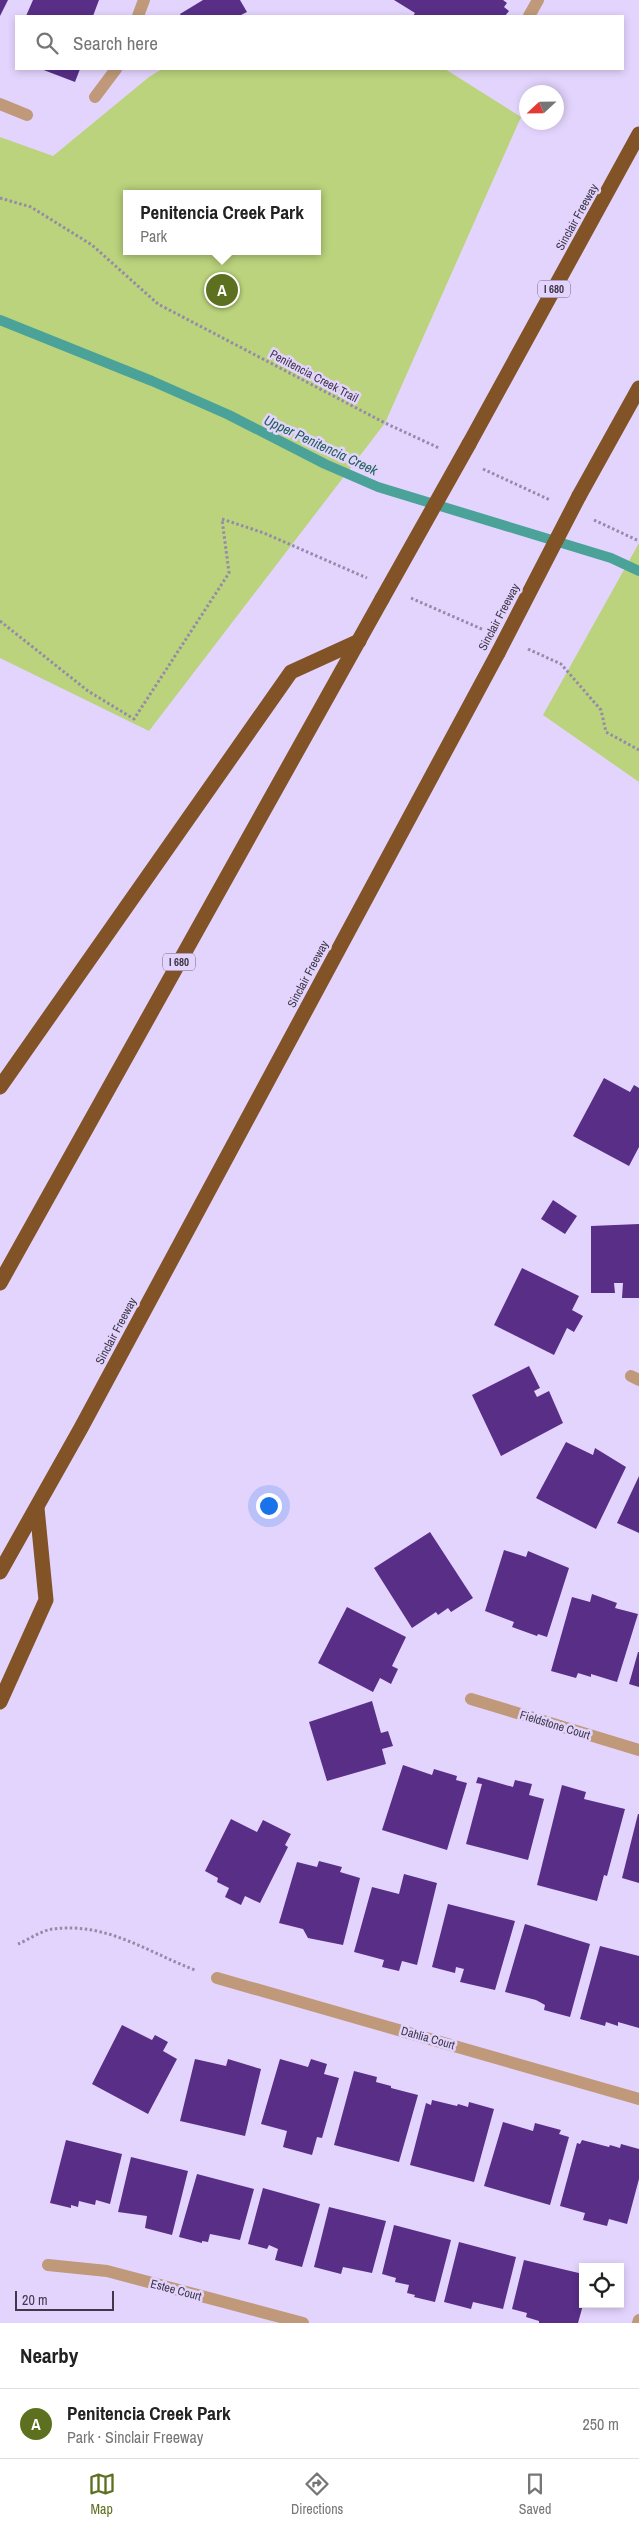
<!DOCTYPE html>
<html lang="en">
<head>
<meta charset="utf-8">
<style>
	:root { --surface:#fff; --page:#f2f2f2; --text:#222; --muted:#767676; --line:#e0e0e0; --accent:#5d701f }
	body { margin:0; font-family:"Archivo Narrow",sans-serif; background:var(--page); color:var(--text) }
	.controls { position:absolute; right:15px; bottom:15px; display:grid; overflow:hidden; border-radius:0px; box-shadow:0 2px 8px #0003 }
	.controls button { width:45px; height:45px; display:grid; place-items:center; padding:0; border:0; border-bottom:1px solid var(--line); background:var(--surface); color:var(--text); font:25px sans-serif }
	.compass { position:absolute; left:519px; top:85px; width:45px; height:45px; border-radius:50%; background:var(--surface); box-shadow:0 2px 8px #0003; rotate:248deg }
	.scale { position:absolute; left:15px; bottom:12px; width:99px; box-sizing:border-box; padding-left:5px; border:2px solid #3e3848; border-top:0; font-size:14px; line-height:18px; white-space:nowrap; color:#3e3848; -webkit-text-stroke:4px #e3d4fd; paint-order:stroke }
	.you { position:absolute; left:268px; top:1505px; width:18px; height:18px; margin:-12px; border:4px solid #fff; border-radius:50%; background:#1a73e8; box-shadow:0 0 0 8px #1a73e833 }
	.badge { display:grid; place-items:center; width:32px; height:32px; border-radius:50%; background:var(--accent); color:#fff; font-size:16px; font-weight:700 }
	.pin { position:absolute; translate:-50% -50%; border:2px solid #fff; box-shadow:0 1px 5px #0006 }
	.popup { position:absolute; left:123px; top:190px; width:198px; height:65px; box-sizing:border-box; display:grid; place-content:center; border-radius:0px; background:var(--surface); filter:drop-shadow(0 1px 4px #0005); font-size:16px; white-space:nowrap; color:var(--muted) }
	.popup b { font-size:19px; color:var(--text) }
	.popup::after { content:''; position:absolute; left:50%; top:100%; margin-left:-10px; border:10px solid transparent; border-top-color:var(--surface) }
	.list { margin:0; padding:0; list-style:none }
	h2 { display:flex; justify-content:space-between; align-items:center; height:65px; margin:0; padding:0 20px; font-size:21px }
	h2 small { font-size:16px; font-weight:400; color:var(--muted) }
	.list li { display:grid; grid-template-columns:32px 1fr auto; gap:15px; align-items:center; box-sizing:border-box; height:70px; padding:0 20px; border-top:1px solid var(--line) }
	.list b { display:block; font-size:19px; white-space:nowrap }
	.list p { margin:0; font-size:16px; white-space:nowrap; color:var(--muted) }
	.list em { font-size:16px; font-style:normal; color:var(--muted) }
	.icon { flex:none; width:28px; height:28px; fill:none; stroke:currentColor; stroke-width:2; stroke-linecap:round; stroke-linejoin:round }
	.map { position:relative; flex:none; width:639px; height:2323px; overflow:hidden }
	.search { position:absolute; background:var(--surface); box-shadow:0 2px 8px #0003; left:15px; right:15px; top:15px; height:55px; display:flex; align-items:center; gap:12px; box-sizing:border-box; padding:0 18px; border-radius:0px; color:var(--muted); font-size:19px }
	.sheet { height:135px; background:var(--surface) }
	nav { display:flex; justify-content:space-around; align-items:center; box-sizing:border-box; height:70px; border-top:1px solid var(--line); background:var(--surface); font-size:14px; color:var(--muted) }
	nav a { display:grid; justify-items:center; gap:2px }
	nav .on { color:var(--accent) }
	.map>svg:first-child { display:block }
	.green { fill:#bad37c; fill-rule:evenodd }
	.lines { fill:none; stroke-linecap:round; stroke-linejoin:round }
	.stream { stroke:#4ba299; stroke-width:10 }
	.building { fill:#582e87 }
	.path { stroke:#958ba8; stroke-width:3; stroke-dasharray:2.5 2.5; stroke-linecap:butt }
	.lane { stroke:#bf9979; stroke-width:12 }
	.street { stroke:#bf9979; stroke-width:12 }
	.highway { stroke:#815327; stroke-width:15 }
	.highway-bridge { stroke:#815327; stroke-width:15 }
	.labels { text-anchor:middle; stroke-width:5; stroke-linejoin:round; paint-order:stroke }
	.shield { fill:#e3d4fd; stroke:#70677e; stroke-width:1 }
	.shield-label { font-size:11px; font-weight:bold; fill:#3e3848 }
	.street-label { font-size:12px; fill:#3e3848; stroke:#e3d4fd }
	.water-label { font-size:14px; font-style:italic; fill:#1d6158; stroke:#e3d4fd }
</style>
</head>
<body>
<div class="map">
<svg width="639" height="2323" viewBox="0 0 639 2323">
	<rect width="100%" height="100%" fill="#e3d4fd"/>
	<!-- green -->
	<g class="green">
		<path d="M 162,69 L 445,69 L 521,117 L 385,423 L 149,731 L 0,658 L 0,137 L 53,156 L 149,77 ZM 127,194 L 317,194 L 317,251 L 127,251 Z"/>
		<polygon points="639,543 639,782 543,715"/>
	</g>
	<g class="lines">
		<!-- stream -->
		<polyline class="stream" points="0,320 152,381 229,415 325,464 378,487 611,558 639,571"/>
	</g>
	<!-- building -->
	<g class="building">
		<polygon points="0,0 8,0 0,16"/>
		<polygon points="33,0 99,0 93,16 26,16"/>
		<polygon points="203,0 240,0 247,12 239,16 181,16 180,14"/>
		<polygon points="394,0 503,0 507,3 504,7 509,11 505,16 413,16 415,13"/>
		<polygon points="41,69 80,69 75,82"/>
		<polygon points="604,1078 630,1092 634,1085 639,1088 639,1147 629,1166 573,1136"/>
		<polygon points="553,1200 577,1216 565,1234 541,1219"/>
		<polygon points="639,1224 639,1298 622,1298 623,1283 614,1283 615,1293 591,1293 591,1226"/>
		<polygon points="522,1268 579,1296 572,1310 583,1316 574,1332 567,1328 554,1355 494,1325"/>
		<polygon points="529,1366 540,1388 534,1391 537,1397 549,1391 563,1423 501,1456 472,1395"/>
		<polygon points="566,1442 593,1455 595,1448 626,1467 596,1529 536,1498"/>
		<polygon points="639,1476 639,1533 617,1523"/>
		<polygon points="430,1532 473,1598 451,1612 448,1608 438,1615 436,1612 412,1628 374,1568"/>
		<polygon points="504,1550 526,1557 528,1551 569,1568 547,1637 538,1634 537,1636 512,1627 514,1622 485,1611"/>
		<polygon points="592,1594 617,1603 615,1608 638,1614 617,1682 591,1674 591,1677 578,1673 576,1678 551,1671 572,1597 590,1602"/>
		<polygon points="347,1607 406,1637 392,1666 398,1669 391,1684 380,1678 373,1692 318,1663"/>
		<polygon points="638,1652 639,1652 639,1687 629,1684"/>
		<polygon points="372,1701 381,1733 388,1731 393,1746 382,1749 386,1764 327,1781 309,1722"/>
		<polygon points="403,1765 432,1775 434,1769 457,1776 456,1780 467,1783 447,1850 382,1830"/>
		<polygon points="478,1777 513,1787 515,1780 532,1784 529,1795 544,1799 528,1860 466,1844 482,1784 476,1783"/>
		<polygon points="562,1785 586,1792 584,1799 625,1809 607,1876 604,1875 597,1901 537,1885"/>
		<polygon points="638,1814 639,1814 639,1883 622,1878"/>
		<polygon points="231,1819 257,1832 263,1820 291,1834 285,1845 288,1847 260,1903 245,1896 241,1905 225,1897 229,1888 217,1882 218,1878 205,1871"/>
		<polygon points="319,1861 342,1867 340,1872 360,1878 343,1945 308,1938 303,1929 279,1923 297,1862 317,1867"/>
		<polygon points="404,1874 437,1883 417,1965 402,1961 399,1971 382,1967 384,1960 354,1952 372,1887 399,1894"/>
		<polygon points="448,1904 515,1921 495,1990 460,1982 464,1969 456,1967 455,1973 432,1967"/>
		<polygon points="525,1924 590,1944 570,2017 544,2010 545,2005 536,2000 505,1992"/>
		<polygon points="600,1946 639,1956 639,2028 618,2022 618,2026 606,2022 605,2026 580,2019"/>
		<polygon points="122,2025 152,2040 155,2035 168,2042 163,2051 177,2059 148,2114 92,2084"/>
		<polygon points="195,2059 226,2066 228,2059 261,2069 245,2136 180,2121"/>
		<polygon points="280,2059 308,2067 311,2059 327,2064 324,2074 339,2078 322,2138 317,2137 312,2155 283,2147 287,2131 261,2124"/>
		<polygon points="354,2071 377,2077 376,2082 391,2086 391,2088 418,2095 399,2162 334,2145"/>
		<polygon points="432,2100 457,2106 458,2104 468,2107 469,2102 494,2109 474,2182 410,2165 426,2103 431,2105"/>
		<polygon points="503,2122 533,2131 535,2123 561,2130 559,2134 569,2137 550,2205 484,2186"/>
		<polygon points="66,2140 122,2154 110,2204 96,2200 95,2205 79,2201 78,2207 71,2205 71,2208 50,2203"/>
		<polygon points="582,2140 609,2147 610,2145 620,2148 621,2144 639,2149 639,2179 627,2224 609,2219 607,2226 583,2220 585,2213 560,2206 577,2143 580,2144"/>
		<polygon points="131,2157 188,2171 172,2235 145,2228 147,2216 118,2212"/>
		<polygon points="197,2174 254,2189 240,2240 210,2234 208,2242 202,2241 202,2243 179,2237"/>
		<polygon points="263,2188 320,2204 302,2267 275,2260 278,2249 269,2245 267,2249 248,2244"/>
		<polygon points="329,2207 386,2221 372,2273 343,2267 341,2274 314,2267"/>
		<polygon points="394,2225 451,2240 435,2302 414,2297 415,2295 407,2293 409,2285 395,2282 396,2278 382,2274"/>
		<polygon points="459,2242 516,2257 503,2309 473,2302 471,2309 444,2302"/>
		<polygon points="524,2260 583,2274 583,2305 578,2323 539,2323 539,2321 526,2317 527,2313 512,2309"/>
	</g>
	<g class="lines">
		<!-- path -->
		<g class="path">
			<polyline points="0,198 31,207 92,245 158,304 385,423 439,448"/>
			<polyline points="483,469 550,500"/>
			<polyline points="594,520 639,541"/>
			<polyline points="411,598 484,630"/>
			<polyline points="0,621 88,691 134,719 229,573 222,519 264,533 367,578"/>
			<polyline points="528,649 561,664 601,710 606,732 639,750"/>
			<path d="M 18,1944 C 28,1940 42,1930 53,1929 C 107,1922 147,1952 195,1970"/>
		</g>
		<!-- lane -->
		<g class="lane">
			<polyline points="138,16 144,0"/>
			<polyline points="529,16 538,0"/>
			<polyline points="95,97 116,69"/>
			<polyline points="0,104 27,115"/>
		</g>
		<!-- street -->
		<g class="street">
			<polyline points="631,1376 639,1380"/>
			<polyline points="471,1699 639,1750"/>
			<polyline points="217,1978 639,2099"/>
			<polyline points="48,2265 107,2271 303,2323"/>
			<polyline points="638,2323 639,2320"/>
		</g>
		<!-- highway -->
		<g class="highway">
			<polyline points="469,444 639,134"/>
			<polyline points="579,496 639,388"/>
			<polyline points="0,1087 291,672 359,641"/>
			<polyline points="0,1283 382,599"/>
			<polyline points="0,1572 81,1428 498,653"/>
			<polyline points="0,1702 46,1600 37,1508"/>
		</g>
		<!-- highway-bridge -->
		<g class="highway-bridge">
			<polyline points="382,599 469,444"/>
			<polyline points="498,653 579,496"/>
		</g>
	</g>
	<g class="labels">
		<!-- shield labels -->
		<g class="shield">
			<rect x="538" y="280.5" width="32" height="17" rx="4"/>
			<rect x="163" y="953.5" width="32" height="17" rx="4"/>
		</g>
		<g class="shield-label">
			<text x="554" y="293">I 680</text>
			<text x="179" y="966">I 680</text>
		</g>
		<!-- street labels -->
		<g class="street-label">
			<text transform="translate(577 217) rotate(-61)" y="4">Sinclair Freeway</text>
			<text transform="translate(314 376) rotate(28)" y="4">Penitencia Creek Trail</text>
			<text transform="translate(499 617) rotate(-62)" y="4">Sinclair Freeway</text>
			<text transform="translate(308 974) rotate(-62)" y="4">Sinclair Freeway</text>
			<text transform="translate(116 1331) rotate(-62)" y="4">Sinclair Freeway</text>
			<text transform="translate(555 1725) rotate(17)" y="4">Fieldstone Court</text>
			<text transform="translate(428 2038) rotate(16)" y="4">Dahlia Court</text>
			<text transform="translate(176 2290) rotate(15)" y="4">Estee Court</text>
		</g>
		<!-- water labels -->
		<g class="water-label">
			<text transform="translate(321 445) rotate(25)" y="5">Upper Penitencia Creek</text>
		</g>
	</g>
</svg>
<div class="controls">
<button><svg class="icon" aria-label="locate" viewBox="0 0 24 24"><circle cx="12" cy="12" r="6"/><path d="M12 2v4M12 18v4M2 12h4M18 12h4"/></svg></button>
</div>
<svg class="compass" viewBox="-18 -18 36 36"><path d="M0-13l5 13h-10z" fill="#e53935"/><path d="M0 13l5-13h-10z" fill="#767676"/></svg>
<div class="scale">20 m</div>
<div class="you"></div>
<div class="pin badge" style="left:222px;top:290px">A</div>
<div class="popup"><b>Penitencia Creek Park</b>Park</div>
<div class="search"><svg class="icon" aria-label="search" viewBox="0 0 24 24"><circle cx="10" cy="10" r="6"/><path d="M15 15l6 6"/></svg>Search here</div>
</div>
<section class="sheet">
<h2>Nearby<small></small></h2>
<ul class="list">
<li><span class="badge">A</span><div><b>Penitencia Creek Park</b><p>Park · Sinclair Freeway</p></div><em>250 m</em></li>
</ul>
</section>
<nav>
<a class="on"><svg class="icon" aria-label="map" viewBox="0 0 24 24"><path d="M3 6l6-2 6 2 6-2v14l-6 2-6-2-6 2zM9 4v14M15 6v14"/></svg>Map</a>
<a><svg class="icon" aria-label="directions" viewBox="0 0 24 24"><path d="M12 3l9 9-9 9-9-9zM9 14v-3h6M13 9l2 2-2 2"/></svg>Directions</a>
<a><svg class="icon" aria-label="saved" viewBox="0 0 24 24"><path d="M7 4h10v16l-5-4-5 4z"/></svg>Saved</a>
</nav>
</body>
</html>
